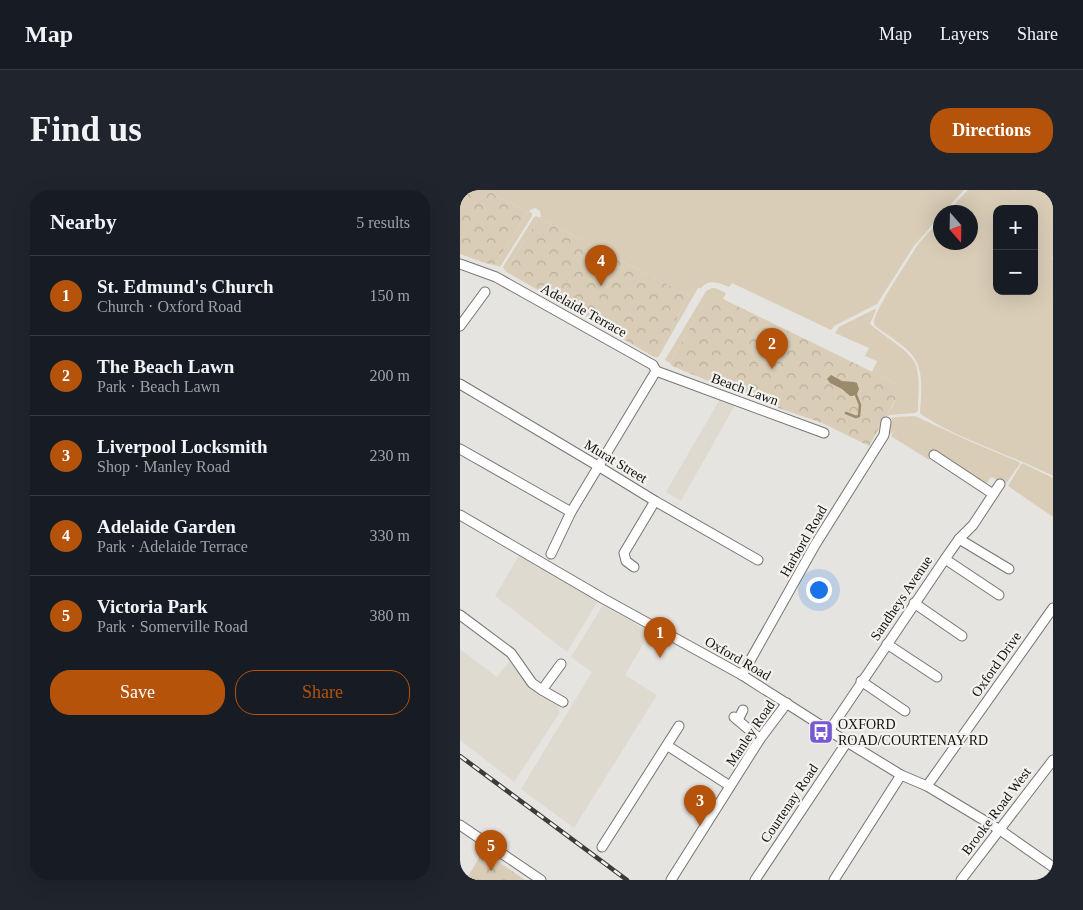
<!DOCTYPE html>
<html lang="en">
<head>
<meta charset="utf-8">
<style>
	:root { --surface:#171b24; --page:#20242c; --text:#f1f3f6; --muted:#9ea1a6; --line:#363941; --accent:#b45309 }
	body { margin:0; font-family:"Times New Roman",serif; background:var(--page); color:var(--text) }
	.controls { position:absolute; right:15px; top:15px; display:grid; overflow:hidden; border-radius:10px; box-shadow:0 5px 20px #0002 }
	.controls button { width:45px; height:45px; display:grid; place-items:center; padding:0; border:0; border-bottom:1px solid var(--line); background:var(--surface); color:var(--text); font:25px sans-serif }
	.compass { position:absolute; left:473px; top:15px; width:45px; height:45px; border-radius:50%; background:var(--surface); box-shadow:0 5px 20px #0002; rotate:160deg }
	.you { position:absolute; left:358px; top:399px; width:18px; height:18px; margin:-12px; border:4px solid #fff; border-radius:50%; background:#1a73e8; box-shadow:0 0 0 8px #1a73e833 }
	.badge { display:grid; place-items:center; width:32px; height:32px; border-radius:50%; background:var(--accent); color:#fff; font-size:16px; font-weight:700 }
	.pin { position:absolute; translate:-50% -41px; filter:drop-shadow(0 1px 2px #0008) }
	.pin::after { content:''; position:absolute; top:26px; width:18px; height:15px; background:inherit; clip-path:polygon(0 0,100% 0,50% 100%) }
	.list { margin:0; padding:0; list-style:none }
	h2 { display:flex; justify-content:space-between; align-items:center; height:65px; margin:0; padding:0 20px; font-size:21px }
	h2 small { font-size:16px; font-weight:400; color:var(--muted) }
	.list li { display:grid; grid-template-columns:32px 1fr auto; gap:15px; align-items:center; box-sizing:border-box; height:80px; padding:0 20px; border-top:1px solid var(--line) }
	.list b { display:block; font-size:19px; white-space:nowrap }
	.list p { margin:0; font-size:16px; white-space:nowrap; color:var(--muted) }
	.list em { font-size:16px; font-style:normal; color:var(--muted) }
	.actions { display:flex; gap:10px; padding:15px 20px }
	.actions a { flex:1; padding:11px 0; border:1px solid var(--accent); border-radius:20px; text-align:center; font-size:18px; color:var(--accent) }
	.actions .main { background:var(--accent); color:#fff }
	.map { position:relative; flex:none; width:593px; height:690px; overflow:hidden; border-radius:20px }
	header { display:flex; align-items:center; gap:30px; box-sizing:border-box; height:70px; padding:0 25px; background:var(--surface); border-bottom:1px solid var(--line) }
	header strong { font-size:24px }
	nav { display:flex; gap:28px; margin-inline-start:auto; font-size:18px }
	.intro { display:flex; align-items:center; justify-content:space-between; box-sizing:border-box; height:120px; padding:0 30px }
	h1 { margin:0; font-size:35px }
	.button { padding:12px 22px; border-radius:20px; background:var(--accent); color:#fff; font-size:18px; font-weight:700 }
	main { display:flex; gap:30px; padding:0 30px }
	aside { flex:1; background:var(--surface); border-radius:20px; box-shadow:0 5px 20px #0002 }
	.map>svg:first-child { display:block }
	.built { fill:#dfdad0 }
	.grass { fill:#d9cdb7; fill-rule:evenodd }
	.park { fill:url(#park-crowns) }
	.water { fill:#9b8b6d }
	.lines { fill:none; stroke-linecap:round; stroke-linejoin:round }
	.stream { stroke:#9b8b6d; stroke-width:2.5 }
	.minor-casing { stroke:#767572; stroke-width:11 }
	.minor { stroke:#fff; stroke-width:9 }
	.rail-casing { stroke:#3c3b39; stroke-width:4.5 }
	.rail { stroke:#f3f2ef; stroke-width:2.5; stroke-dasharray:8; stroke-linecap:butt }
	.labels { text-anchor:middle; stroke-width:4.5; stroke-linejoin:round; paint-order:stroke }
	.street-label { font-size:14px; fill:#121110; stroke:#f3f2ef }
	.poi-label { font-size:14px; fill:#121110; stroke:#f3f2ef; text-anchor:start }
</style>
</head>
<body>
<header>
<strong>Map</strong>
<nav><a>Map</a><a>Layers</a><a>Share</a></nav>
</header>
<div class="intro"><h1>Find us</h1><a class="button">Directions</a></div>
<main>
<aside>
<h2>Nearby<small>5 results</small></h2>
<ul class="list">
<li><span class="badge">1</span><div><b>St. Edmund's Church</b><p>Church · Oxford Road</p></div><em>150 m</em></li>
<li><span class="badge">2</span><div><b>The Beach Lawn</b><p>Park · Beach Lawn</p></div><em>200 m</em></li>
<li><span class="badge">3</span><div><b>Liverpool Locksmith</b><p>Shop · Manley Road</p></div><em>230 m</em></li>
<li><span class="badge">4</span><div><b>Adelaide Garden</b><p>Park · Adelaide Terrace</p></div><em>330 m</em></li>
<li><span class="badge">5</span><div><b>Victoria Park</b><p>Park · Somerville Road</p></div><em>380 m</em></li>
</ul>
<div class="actions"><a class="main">Save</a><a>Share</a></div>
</aside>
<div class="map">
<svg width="593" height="690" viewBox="0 0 593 690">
	<defs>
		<pattern id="park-crowns" width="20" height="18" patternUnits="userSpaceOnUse" patternTransform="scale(1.25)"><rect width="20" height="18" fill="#d9cdb7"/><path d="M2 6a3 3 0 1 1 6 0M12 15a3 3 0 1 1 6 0" fill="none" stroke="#b9af9c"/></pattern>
	</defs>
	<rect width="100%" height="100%" fill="#e6e4e1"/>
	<!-- built -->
	<g class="built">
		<polygon points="260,209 275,215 221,311 206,302"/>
		<polygon points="61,362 140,408 107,462 35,406"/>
		<polygon points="143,415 190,442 165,485 197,505 114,638 61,599 132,482 111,467"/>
		<polygon points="0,459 37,487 51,469 62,486 99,517 99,524 54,592 0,550"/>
	</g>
	<!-- grass -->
	<g class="grass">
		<path d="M 26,0 L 504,0 L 484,22 L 480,22 L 480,26 L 454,56 L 417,114 L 374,136 L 371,140 L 272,93 L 269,97 C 259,93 250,88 241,98 L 238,98 L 200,164 L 198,167 L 194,167 L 198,163 L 229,106 L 79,28 L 45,81 L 43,77 L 74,27 L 76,26 L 79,27 L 81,27 L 80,21 L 75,18 L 70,20 L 69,22 L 72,23 L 72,26 L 40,77 L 34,75 L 68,22 Z"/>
		<path d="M 508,0 L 554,0 L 555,2 L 555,0 L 593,0 L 593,67 L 592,69 L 593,69 L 593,286 C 550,264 502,251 462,225 L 460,223 C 461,206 464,184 455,169 C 449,158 426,144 415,136 C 415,135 414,134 414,133 C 413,122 448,71 455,59 L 459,53 L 480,30 L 480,52 L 510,52 L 510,22 L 487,22 ZM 537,19 L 574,19 L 574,101 L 537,101 Z"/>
		<path d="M 252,98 L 255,98 L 266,103 L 263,109 C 255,106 250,107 244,114 L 210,173 L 205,170 L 246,101 Z"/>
		<path d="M 415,119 L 416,120 L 410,134 C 422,145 448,159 455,173 C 461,187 458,206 458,221 L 455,223 L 429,225 L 426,227 C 432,215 442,206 435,193 L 412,182 L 417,171 L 405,166 L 409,158 L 375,143 L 379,137 Z"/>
		<polygon points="455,226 509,251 559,272 560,274 545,295 532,287 530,288 525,296 474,263 469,270 431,246 434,241 429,245 432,229 430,228 436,227"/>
		<polygon points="562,273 593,288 593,327 548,296"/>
	</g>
	<!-- park -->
	<g class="park">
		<polygon points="0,0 26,0 68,22 34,75 25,73 0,64"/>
		<polygon points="79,28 229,106 198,163 194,167 126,127 123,122 119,120 114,121 45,81"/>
		<polygon points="252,107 257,107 261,108 435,193 438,198 438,205 409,256 362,233 290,208 212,176 210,173 244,114 248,109"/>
		<polygon points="23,661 65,690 6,690"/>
	</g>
	<!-- water -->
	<polygon class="water" points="371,185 382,191 394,192 397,193 399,199 397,204 393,206 390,206 382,199 370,193 367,189"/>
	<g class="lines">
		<!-- stream -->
		<polyline class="stream" points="386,223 396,227 399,226 400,215 396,205"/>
		<defs>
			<g id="minor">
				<polyline points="0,74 36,87 193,175 196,181"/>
				<polyline points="0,136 25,102"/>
				<polyline points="196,181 364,243"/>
				<polyline points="0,194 138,276 195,311 298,370"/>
				<polyline points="0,259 111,322"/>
				<polyline points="474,265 533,304"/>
				<polyline points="0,325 144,409 282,485 387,552 441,585 467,596 540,640 593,677"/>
				<polyline points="499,349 549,379"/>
				<polyline points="91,364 111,322 196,181"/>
				<polyline points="485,369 539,405"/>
				<polyline points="174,377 166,371 164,363 195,311"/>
				<polyline points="454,413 502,446"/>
				<polyline points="0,425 51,463 72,493 82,500 103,512"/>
				<polyline points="427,454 477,487"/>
				<polyline points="282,485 355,355 424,245 426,232"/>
				<polyline points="401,491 445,521"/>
				<polyline points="82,500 101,474"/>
				<polyline points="274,527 300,549"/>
				<polyline points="278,530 283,520"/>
				<polyline points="369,541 485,369 499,349 513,335 540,294"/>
				<polyline points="208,556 270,596"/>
				<polyline points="467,596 593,418"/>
				<polyline points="0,635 81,690"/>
				<polyline points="142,657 219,536"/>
				<polyline points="211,690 300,549 327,513"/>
				<polyline points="295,690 387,552"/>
				<polyline points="374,690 441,585"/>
				<polyline points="501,690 593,570"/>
			</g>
		</defs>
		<!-- minor casing -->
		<use href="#minor" class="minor-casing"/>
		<!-- minor -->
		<use href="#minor" class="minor"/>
		<defs>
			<polyline id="rail" points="0,566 167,690"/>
		</defs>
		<!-- rail casing -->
		<use href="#rail" class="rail-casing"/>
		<!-- rail -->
		<use href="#rail" class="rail"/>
	</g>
	<!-- icons -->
	<defs>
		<symbol id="bus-square" viewBox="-11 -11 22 22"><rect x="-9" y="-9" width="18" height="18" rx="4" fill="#7558d2" stroke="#f3f2ef"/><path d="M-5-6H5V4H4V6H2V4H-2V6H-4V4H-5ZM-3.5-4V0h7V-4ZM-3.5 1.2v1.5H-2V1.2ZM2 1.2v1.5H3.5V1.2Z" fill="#fff"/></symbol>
	</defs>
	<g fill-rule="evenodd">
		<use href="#bus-square" x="347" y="528" width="28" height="28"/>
	</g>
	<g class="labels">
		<!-- street labels -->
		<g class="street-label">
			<text transform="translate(124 120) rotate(29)" y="5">Adelaide Terrace</text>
			<text transform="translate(285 199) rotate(20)" y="5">Beach Lawn</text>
			<text transform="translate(156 271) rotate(31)" y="5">Murat Street</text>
			<text transform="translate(343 351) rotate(-60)" y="5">Harbord Road</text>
			<text transform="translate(441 408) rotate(-56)" y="5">Sandheys Avenue</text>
			<text transform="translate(278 468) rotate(30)" y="5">Oxford Road</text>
			<text transform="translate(536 474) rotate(-55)" y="5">Oxford Drive</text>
			<text transform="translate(290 543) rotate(-56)" y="5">Manley Road</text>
			<text transform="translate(329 613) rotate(-56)" y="5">Courtenay Road</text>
			<text transform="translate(536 621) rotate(-53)" y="5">Brooke Road West</text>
		</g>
		<!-- poi labels -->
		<g class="poi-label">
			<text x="378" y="539">OXFORD<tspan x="378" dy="16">ROAD/COURTENAY RD</tspan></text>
		</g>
	</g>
</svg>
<div class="controls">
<button>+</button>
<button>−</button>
</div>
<svg class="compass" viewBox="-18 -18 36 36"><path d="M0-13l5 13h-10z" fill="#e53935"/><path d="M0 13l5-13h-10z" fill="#9ea1a6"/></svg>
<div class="you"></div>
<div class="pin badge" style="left:200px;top:468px">1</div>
<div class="pin badge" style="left:312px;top:179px">2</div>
<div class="pin badge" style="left:240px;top:636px">3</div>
<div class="pin badge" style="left:141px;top:96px">4</div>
<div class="pin badge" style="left:31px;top:681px">5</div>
</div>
</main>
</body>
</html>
